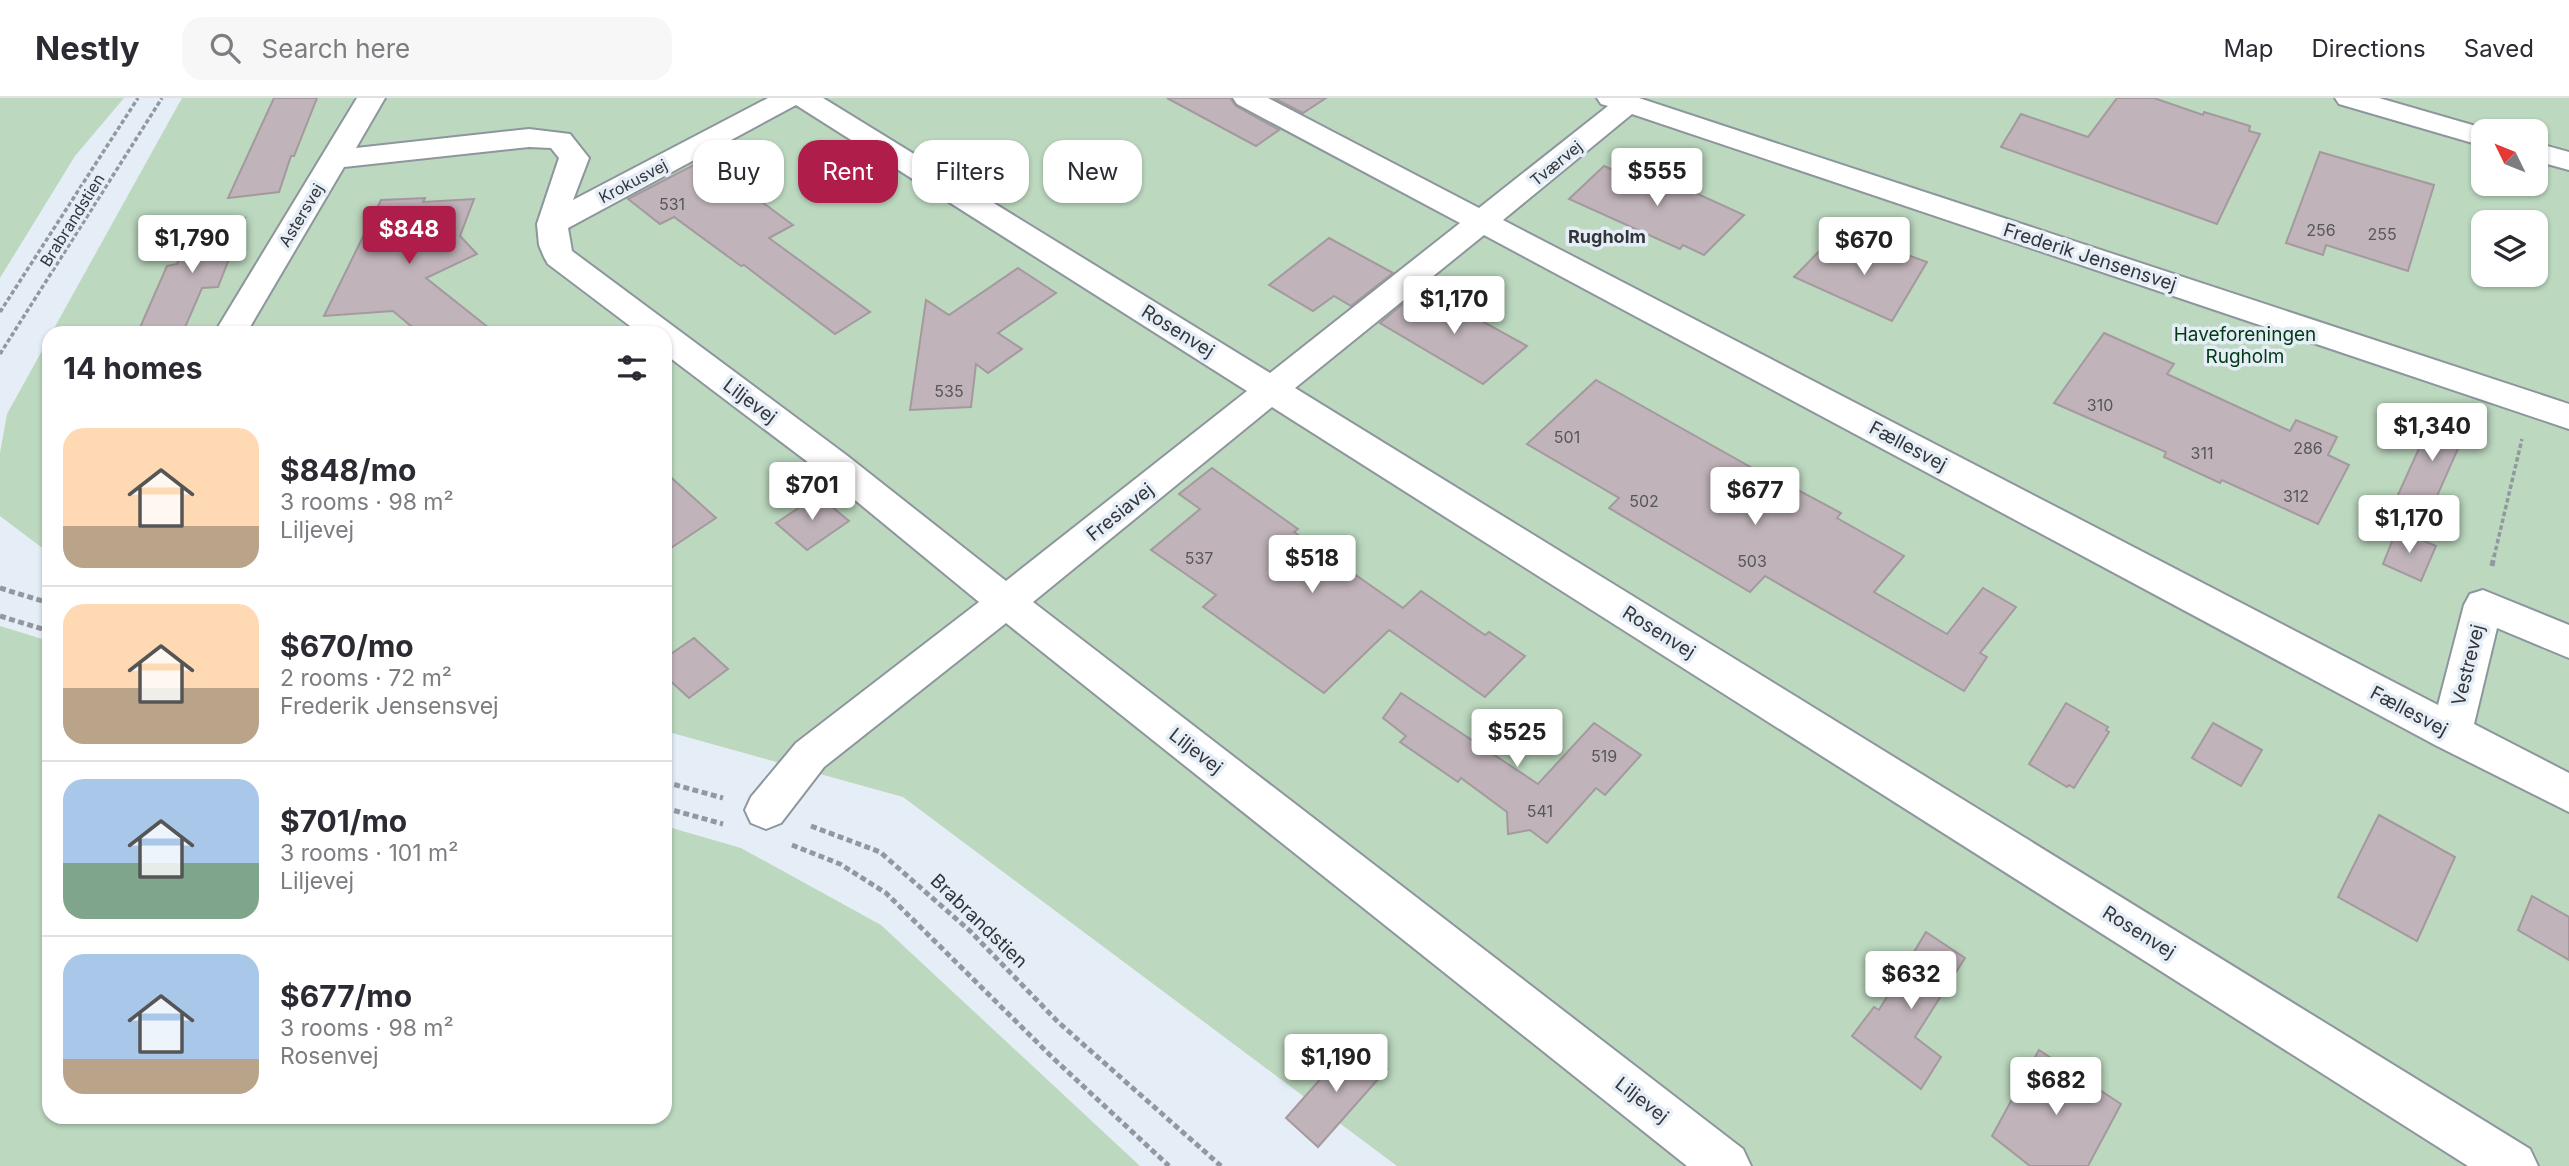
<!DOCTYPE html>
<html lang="en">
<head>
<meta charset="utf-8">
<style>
  body { margin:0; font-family:Inter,sans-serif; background:#f7f7f7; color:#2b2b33; height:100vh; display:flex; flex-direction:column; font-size:26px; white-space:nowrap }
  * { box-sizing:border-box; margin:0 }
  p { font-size:23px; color:#7c7c81 }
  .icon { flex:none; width:38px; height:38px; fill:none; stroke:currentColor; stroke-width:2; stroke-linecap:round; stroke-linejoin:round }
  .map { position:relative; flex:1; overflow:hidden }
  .drawer { position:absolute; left:42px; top:228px; width:630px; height:798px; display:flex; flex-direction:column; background:#fff; border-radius:21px; box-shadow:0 2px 5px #0004 }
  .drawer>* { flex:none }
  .guide { position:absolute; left:693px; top:42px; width:665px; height:63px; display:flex; gap:14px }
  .needle { width:46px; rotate:313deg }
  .fabs { position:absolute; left:2471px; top:21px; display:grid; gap:14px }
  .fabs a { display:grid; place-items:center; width:77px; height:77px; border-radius:14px; background:#fff; box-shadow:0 2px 5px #0004; font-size:35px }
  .price { position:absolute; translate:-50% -60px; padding:0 16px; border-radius:7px; background:#fff; color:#222; font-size:23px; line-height:46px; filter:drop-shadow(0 2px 4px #0008) }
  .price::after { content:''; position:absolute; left:50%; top:42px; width:21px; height:16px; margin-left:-10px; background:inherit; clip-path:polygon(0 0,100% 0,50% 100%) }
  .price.current { background:#af1d4b; color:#fff }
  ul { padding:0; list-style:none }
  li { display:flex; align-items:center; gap:21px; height:175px; padding:0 21px }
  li+li { border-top:2px solid #e1e1e2 }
  li span { display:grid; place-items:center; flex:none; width:196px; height:140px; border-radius:21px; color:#555 }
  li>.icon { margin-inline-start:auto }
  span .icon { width:84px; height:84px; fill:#fffc; stroke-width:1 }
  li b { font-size:30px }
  h2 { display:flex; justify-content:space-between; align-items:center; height:84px; padding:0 21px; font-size:30px }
  .pill { padding:0 24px; border-radius:21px; background:#fff; box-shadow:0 2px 5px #0004; font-size:24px; line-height:63px }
  .pill.current { background:#af1d4b; color:#fff }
  header { display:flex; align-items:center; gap:42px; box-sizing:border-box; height:98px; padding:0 35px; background:#fff; border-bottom:2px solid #e1e1e2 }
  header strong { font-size:33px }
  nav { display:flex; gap:38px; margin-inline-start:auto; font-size:24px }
  .search { width:490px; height:63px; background:#f7f7f7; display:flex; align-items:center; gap:18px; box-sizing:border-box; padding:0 24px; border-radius:21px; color:#7c7c81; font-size:26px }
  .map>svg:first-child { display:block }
</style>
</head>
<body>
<header>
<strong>Nestly</strong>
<div class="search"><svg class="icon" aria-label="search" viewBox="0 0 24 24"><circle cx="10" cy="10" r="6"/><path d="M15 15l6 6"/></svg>Search here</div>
<nav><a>Map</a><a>Directions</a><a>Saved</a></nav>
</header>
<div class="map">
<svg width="2569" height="1068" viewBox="0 0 2569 1068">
  <rect width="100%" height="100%" fill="#e5eef7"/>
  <g fill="#bcd8bf" fill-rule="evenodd">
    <polygon points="0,0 124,0 75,58 0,180"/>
    <path d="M182 0H2569V1068H1397L903 699 665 633V234H52ZM2483 33H2536V86H2483ZM2483 124H2536V177H2483Z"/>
    <polygon points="49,240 49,455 0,418 0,355 7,316"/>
    <polygon points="0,528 49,543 49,1018 665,1018 665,728 741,750 881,827 1140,1068 0,1068"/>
  </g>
  <g fill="#c0b4ba" stroke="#a4999e" stroke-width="2">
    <polygon points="274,0 317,0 294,58 291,58 279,94 228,100"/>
    <polygon points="1167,0 1230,0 1236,8 1279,32 1256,48"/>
    <polygon points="1274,0 1326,0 1303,15"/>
    <polygon points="2117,0 2154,0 2203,17 2204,14 2250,28 2249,33 2260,36 2217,126 2001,49 2021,16 2088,39"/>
    <polygon points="740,43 757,75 738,86 793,127 769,140 870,214 835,236 744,167 741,168 674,119 660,126 628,101"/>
    <polygon points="2320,54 2434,87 2408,173 2326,147 2323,157 2286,145"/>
    <polygon points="1619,65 1689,92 1744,117 1704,157 1683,147 1680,151 1569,101 1604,68 1613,72"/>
    <polygon points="425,100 423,104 474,101 460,138 477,156 426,180 494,234 418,234 393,213 324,218 381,102"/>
    <polygon points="245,120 218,189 202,190 183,234 138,234 167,168 177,166 197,124"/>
    <polygon points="1329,140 1393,175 1351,208 1334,198 1313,213 1269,187"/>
    <polygon points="1832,140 1880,161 1884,162 1891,151 1927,164 1892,223 1794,179"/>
    <polygon points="1018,170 1056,195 998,235 1022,251 988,275 976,266 971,309 910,312 926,202 949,217"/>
    <polygon points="1422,190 1527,248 1483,286 1380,225"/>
    <polygon points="2104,235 2174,266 2167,276 2290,333 2296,322 2337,339 2328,357 2349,367 2318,426 2222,382 2220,385 2164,359 2166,354 2054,305"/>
    <polygon points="1596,282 1779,385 1781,383 1841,415 1837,420 1904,458 1874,494 1947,536 1983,490 2016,509 1980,555 1987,559 1964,593 1765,478 1750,494 1609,410 1619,400 1527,346"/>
    <polygon points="2439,306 2471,321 2426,423 2393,408"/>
    <polygon points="1212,370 1298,431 1294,434 1403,510 1421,493 1485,537 1489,534 1525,558 1485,599 1389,532 1324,595 1203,509 1216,497 1151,452 1200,411 1179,396"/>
    <polygon points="665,374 716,420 665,454"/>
    <polygon points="818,397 849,423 807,452 776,425"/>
    <polygon points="2397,431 2436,448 2421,483 2383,466"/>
    <polygon points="694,540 728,571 689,600 665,578 665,560"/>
    <polygon points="1401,595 1538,686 1594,625 1641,657 1605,697 1596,690 1547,745 1530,732 1508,736 1507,714 1461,680 1458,684 1400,644 1406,638 1383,620"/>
    <polygon points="2066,605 2108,629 2106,632 2109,634 2074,690 2069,687 2067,689 2029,666"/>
    <polygon points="2213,625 2262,652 2241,688 2192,660"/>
    <polygon points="2379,717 2455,759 2417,843 2338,799"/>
    <polygon points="2532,798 2569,819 2569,862 2518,832"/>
    <polygon points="1926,834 1965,860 1915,939 1941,959 1921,991 1852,938 1874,909 1879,912"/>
    <polygon points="1354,943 1387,971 1318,1049 1286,1020"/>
    <polygon points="2039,952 2121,1006 2088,1068 2030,1068 1992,1038"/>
  </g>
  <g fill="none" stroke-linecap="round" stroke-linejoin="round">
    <g stroke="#8d959d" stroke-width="4">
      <g id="minor">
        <path d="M357 0H385L356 50 529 31 570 36 589 60 573 102 768 0H823L1270 275 1460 125 1237 6 1233 0H1268L1479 110 1608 8 1601 6 1597 0H1639L2569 306V331L1632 16 1503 122 2438 607 2464 507 2470 496 2483 492 2569 527V560L2497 530 2474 626 2569 675V714L2437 648 1484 137 1295 290 2530 1051 2538 1068H2468L1272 309 1033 504 1743 1051 1751 1068H1687L1006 525 824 669 781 725 766 731 751 725 745 712 751 699 796 645 979 504 821 374 665 256V234H638L548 166 544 159 539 147 537 126 559 60 551 50 529 49 344 69 247 234H215ZM796 7 1247 293 1006 483 845 356 572 153 568 130Z"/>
        <polygon points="2335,0 2379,0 2493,33 2483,33 2483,48 2339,6"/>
        <polygon points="2536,45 2569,54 2569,72 2536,63"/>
      </g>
    </g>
    <g stroke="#92989f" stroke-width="3.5" stroke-dasharray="4.5 2.5" stroke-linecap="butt">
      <polyline points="0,214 138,0"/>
      <polyline points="0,256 162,0"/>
      <polyline points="2494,459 2522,341"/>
    </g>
    <g stroke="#92989f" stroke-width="5" stroke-dasharray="6 3.5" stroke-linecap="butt">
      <polyline points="2492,468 2494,458"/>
      <polyline points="0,490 49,505"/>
      <polyline points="0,518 49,533"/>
      <polyline points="665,684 723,700"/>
      <polyline points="665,710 723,726"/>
      <polyline points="811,728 880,754 970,833 1058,924 1221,1068"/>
      <polyline points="792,747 840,766 886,795 1054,961 1169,1068"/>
    </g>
    <use href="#minor" fill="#fff" fill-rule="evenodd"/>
  </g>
  <g text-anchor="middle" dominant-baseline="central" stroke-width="7" stroke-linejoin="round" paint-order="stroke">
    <g font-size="16" fill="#333639" stroke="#e5eef7">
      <text transform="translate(1556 65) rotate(-39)">Tværvej</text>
      <text transform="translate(633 83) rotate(-28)">Krokusvej</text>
      <text transform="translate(301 117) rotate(-59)">Astersvej</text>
      <text transform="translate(72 122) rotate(-58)">Brabrandstien</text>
    </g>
    <g font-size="16" fill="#565659">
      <text x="672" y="106">531</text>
      <text x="2321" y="132">256</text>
      <text x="2382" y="136">255</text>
      <text x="949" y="293">535</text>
      <text x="2100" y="307">310</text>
      <text x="1567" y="339">501</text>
      <text x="2308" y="350">286</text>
      <text x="2202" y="355">311</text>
      <text x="2296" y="398">312</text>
      <text x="1644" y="403">502</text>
      <text x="1199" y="460">537</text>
      <text x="1752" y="463">503</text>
      <text x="1604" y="658">519</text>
      <text x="1540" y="713">541</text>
    </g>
    <g font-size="18" font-weight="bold" fill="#333639" stroke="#e5eef7">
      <text x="1607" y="138">Rugholm</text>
    </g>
    <g font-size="19" fill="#333639" stroke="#e5eef7">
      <text transform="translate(2090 159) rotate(18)">Frederik Jensensvej</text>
      <text transform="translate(1178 233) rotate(32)">Rosenvej</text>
      <text transform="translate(750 303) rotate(37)">Liljevej</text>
      <text transform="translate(1908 348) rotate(28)">Fællesvej</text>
      <text transform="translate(1120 414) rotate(-39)">Fresiavej</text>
      <text transform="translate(1659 534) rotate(32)">Rosenvej</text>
      <text transform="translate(2468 567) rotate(-76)">Vestrevej</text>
      <text transform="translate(2409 613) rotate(28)">Fællesvej</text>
      <text transform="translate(1196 653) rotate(38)">Liljevej</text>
      <text transform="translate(979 823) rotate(44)">Brabrandstien</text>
      <text transform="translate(2139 834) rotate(32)">Rosenvej</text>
      <text transform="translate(1642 1002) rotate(38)">Liljevej</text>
    </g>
    <g font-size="19" fill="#033a14" stroke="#e5eef7">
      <text x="2245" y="236">Haveforeningen<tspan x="2245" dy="22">Rugholm</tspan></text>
    </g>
  </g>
</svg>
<div class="fabs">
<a><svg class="needle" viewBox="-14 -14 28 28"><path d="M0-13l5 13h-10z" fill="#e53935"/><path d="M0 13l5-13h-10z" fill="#7c7c81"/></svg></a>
<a><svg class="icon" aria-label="layers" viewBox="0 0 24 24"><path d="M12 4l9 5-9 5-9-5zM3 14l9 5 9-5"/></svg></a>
</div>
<b class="price" style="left:1657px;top:110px">$555</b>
<b class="price current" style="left:409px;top:168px">$848</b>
<b class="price" style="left:192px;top:177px">$1,790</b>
<b class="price" style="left:1864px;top:179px">$670</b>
<b class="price" style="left:1454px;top:238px">$1,170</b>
<b class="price" style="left:2432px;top:365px">$1,340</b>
<b class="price" style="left:812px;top:424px">$701</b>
<b class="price" style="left:1755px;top:429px">$677</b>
<b class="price" style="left:2409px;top:457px">$1,170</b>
<b class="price" style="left:1312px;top:497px">$518</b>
<b class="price" style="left:1517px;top:671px">$525</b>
<b class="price" style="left:1911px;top:913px">$632</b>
<b class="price" style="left:1336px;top:996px">$1,190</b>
<b class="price" style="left:2056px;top:1019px">$682</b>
<div class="guide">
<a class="pill">Buy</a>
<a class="pill current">Rent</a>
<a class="pill">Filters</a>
<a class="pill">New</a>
</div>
<section class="drawer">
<h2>14 homes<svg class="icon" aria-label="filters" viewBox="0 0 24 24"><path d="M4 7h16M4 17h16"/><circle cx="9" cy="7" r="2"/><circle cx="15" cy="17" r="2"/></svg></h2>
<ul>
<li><span style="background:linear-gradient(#ffd9b3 70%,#b9a48a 0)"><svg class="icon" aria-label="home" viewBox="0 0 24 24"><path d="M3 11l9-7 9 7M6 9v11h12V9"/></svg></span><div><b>$848/mo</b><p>3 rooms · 98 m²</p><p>Liljevej</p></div></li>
<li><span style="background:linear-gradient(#ffd9b3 60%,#b9a48a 0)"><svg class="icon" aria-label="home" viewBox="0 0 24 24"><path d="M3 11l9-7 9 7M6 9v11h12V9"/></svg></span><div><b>$670/mo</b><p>2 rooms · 72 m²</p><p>Frederik Jensensvej</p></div></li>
<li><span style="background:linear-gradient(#a9c7e8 60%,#7fa58c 0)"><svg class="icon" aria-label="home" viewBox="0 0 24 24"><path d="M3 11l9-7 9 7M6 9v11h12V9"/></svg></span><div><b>$701/mo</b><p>3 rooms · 101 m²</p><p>Liljevej</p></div></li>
<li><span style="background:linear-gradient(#a9c7e8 75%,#b9a48a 0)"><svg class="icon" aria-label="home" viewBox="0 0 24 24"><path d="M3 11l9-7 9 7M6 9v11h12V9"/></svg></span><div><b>$677/mo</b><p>3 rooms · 98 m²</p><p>Rosenvej</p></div></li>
</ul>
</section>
</div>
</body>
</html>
